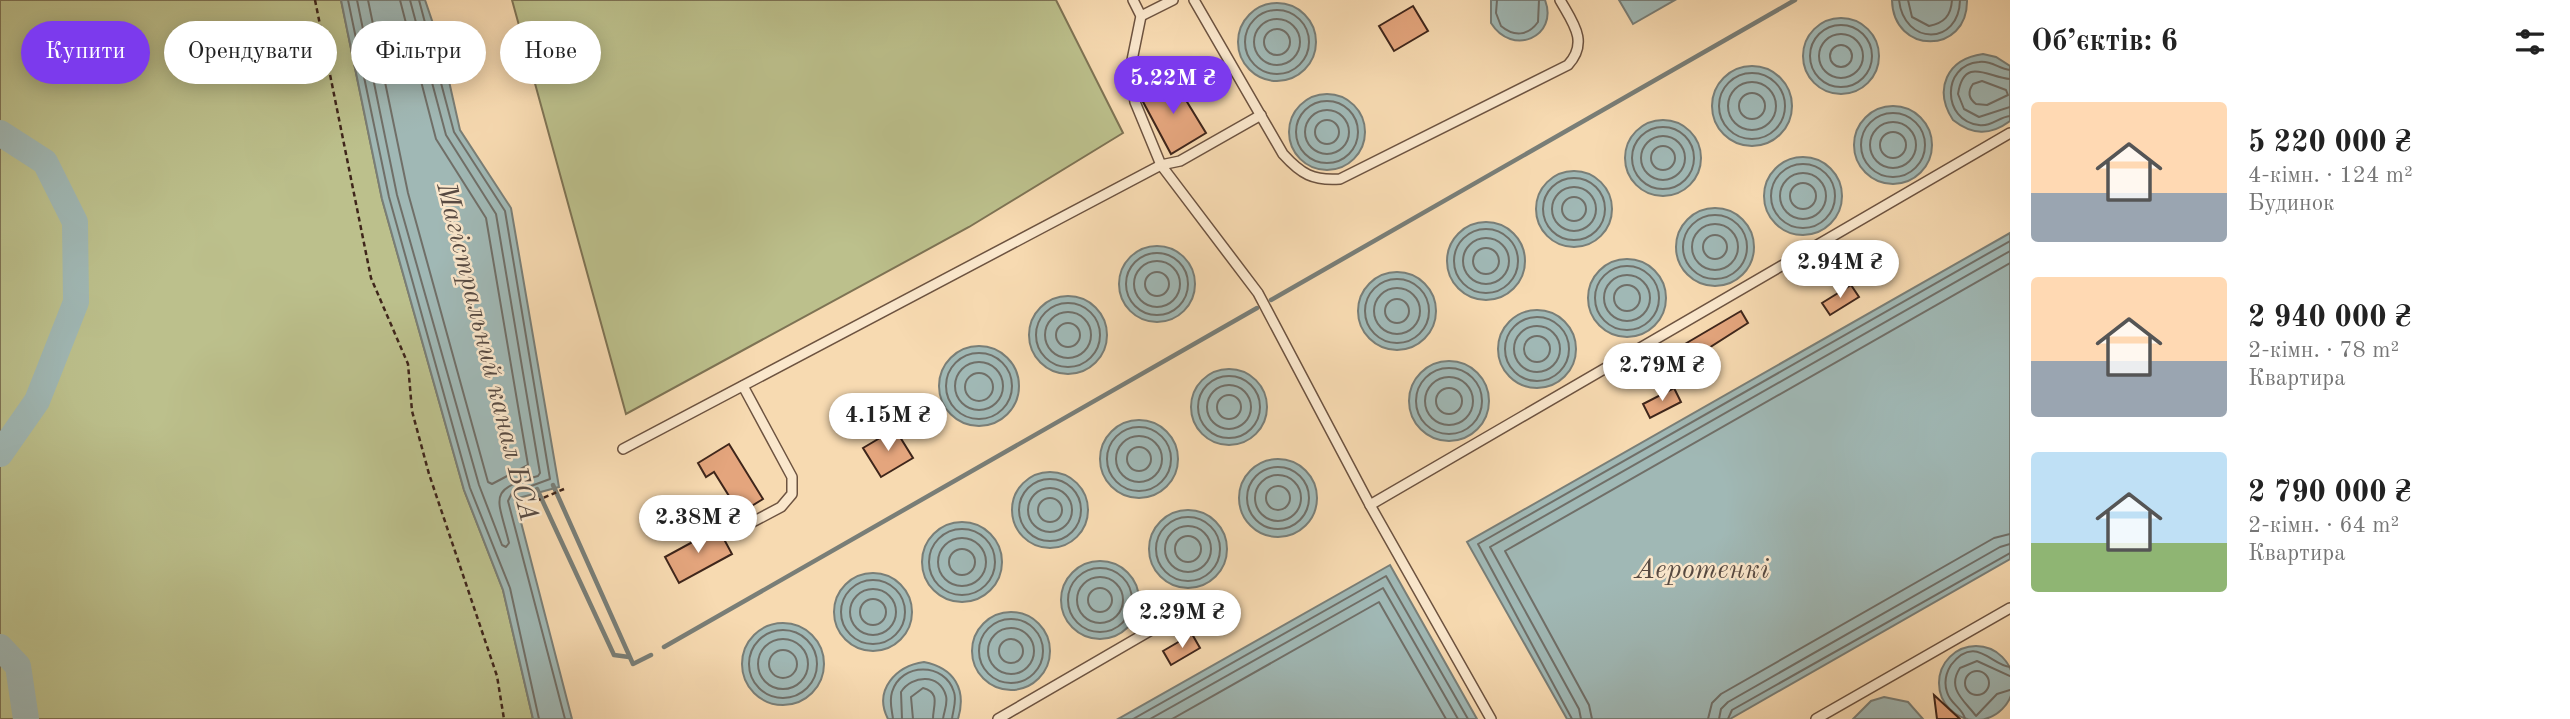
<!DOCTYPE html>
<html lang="uk">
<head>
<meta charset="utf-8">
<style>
  body { margin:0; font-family:"Old Standard TT",serif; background:#f6f6f6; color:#222; height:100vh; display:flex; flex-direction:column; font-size:26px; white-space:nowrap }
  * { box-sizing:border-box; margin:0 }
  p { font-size:23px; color:#767676 }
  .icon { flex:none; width:38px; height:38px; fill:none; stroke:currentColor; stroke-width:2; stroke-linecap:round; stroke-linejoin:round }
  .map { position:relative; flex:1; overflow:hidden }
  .side { display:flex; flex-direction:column; background:#fff; width:560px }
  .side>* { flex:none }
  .banner { position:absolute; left:21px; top:21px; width:665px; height:63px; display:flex; gap:14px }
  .price { position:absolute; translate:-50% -60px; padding:0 16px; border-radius:24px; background:#fff; color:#222; font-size:23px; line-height:46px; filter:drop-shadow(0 2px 4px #0008) }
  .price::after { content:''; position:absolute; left:50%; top:42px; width:21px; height:16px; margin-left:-10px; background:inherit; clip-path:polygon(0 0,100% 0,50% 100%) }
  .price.current { background:#7c3aed; color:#fff }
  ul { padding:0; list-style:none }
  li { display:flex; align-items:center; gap:21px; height:175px; padding:0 21px }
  li span { display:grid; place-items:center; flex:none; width:196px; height:140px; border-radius:7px; color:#555 }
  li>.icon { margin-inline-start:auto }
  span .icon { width:84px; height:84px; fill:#fffc; stroke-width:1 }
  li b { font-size:30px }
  h2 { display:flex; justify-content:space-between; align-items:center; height:84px; padding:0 21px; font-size:30px }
  .chip { padding:0 24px; border-radius:32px; background:#fff; box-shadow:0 4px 18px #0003; font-size:24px; line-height:63px }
  .chip.current { background:#7c3aed; color:#fff }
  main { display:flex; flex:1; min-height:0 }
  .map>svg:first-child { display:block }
</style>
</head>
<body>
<main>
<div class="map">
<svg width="2010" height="719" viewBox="0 0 2010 719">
  <rect width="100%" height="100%" fill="#f7dab1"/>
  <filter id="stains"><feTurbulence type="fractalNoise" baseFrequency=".00286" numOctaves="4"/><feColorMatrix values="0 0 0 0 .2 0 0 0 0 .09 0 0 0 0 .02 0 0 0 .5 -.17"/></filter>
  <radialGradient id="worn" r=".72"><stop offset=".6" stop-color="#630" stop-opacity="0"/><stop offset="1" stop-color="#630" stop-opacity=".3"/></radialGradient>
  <g fill="#bcc08c" stroke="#7e7354" stroke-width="2">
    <polygon points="0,0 341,0 382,199 464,490 503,590 533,719 0,719"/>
    <polygon points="512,0 1056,0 1123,133 969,227 626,414"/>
  </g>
  <g fill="#a0b8b5" stroke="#797e77" stroke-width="2">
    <polygon points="341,0 425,0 442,50 460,130 511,208 559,487 515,499 572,719 533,719 503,590 464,490 382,199"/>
    <path d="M1491 0H1545C1559 37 1512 57 1491 23Z"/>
    <polygon points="1619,0 1675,0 1633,24"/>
    <path d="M1892 0H1967C1968 55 1893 55 1892 0Z"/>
    <circle cx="1277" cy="42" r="39"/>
    <circle cx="1841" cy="56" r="38"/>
    <path d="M1983 54 1996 57 2010 66V121C1990 136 1972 135 1953 120 1933 89 1947 59 1983 54Z"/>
    <circle cx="1752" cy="106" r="40"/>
    <circle cx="1327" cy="132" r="38"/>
    <circle cx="1893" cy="145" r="39"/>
    <circle cx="1663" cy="158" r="38"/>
    <circle cx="1803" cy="196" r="39"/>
    <circle cx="1574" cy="209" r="38"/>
    <circle cx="1715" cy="247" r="39"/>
    <circle cx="1486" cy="261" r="39"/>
    <polygon points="2010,233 2010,559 1730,719 1567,719 1467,542"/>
    <circle cx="1157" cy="284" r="38"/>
    <circle cx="1627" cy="298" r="39"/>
    <circle cx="1397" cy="311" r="39"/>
    <circle cx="1068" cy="335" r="39"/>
    <circle cx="1537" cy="349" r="39"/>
    <circle cx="979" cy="386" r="40"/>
    <circle cx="1449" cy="401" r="40"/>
    <circle cx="1229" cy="407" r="38"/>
    <circle cx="1139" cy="459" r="39"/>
    <circle cx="1278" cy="498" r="39"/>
    <circle cx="1050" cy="510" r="38"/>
    <circle cx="1188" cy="549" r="39"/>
    <circle cx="962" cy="562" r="40"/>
    <circle cx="1100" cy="600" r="39"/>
    <polygon points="1390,565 1477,719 1118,719"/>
    <circle cx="873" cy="612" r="39"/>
    <circle cx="1011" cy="651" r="39"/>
    <circle cx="783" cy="664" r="41"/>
    <circle cx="1976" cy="683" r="37"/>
    <path d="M924 662C954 668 967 689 958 719H888C873 690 896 666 924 662Z"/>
    <polygon points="1884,697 1908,702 1923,719 1853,719 1871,701"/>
  </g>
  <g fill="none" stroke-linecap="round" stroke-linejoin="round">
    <g stroke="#706f68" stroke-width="2">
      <polyline points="348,0 389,197 470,488 510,588 539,719"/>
      <path d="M357 0 397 195 479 485 502 545 506 547 509 543C498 497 486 490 538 476L540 473 496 214 446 135 410 0"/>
      <polyline points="368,0 408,193 488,482 492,484 528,465 486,218 436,139 400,0"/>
      <polyline points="419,0 454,132 505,211 550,479 512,493 508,501 565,719"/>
      <path d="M1497 0 1496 13 1501 26C1514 37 1528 36 1538 22L1539 0"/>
      <path d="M1899 0C1904 46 1959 46 1960 0"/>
      <path d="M1908 0 1912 17 1929 26C1944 23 1951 16 1952 0"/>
      <circle cx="1277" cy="42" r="32"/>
      <circle cx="1277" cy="42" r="23"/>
      <circle cx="1841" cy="56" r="31"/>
      <circle cx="1277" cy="42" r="13"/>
      <circle cx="1841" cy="56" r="22"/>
      <circle cx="1841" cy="56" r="11"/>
      <path d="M2010 70C1999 69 1991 60 1979 62 1941 65 1942 121 1979 125 1991 127 1999 117 2010 116"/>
      <circle cx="1752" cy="106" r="33"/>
      <path d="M2010 79C1989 78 1964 55 1958 94L1964 109 1979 117 2010 107"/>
      <path d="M1982 81 2006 90 2008 95 1987 105 1976 104C1968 98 1968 91 1973 84Z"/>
      <circle cx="1752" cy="106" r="24"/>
      <circle cx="1752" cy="106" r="13"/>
      <circle cx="1327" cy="132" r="31"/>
      <circle cx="1327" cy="132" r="22"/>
      <circle cx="1893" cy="145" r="32"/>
      <circle cx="1327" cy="132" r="12"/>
      <circle cx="1893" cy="145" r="23"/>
      <circle cx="1663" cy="158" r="31"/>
      <circle cx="1893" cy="145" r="13"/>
      <circle cx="1663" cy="158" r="22"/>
      <circle cx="1663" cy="158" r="12"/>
      <circle cx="1803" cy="196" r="32"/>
      <circle cx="1803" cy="196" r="23"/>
      <circle cx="1574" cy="209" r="31"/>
      <circle cx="1803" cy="196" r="13"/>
      <circle cx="1574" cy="209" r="22"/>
      <circle cx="1574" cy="209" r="12"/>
      <circle cx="1715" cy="247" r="32"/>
      <circle cx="1715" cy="247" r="23"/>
      <circle cx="1486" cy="261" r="32"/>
      <circle cx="1715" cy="247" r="12"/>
      <circle cx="1486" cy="261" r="23"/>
      <circle cx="1486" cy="261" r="13"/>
      <circle cx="1157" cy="284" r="31"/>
      <circle cx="1157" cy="284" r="23"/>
      <circle cx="1627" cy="298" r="32"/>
      <circle cx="1157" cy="284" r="12"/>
      <circle cx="1627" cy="298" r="23"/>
      <circle cx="1397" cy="311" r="32"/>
      <circle cx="1627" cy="298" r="13"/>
      <circle cx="1397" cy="311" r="23"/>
      <circle cx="1397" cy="311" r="12"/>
      <circle cx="1068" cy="335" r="32"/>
      <circle cx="1068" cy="335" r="23"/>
      <circle cx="1537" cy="349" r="32"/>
      <circle cx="1068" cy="335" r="12"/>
      <circle cx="1537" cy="349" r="23"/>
      <circle cx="1537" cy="349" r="13"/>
      <circle cx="979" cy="386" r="33"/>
      <circle cx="979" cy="386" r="24"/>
      <circle cx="1449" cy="401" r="33"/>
      <circle cx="979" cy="387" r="14"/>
      <circle cx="1229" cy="407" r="31"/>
      <circle cx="1449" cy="401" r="24"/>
      <circle cx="1229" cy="407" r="22"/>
      <circle cx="1449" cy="401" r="13"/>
      <circle cx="1229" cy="407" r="12"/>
      <circle cx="1139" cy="459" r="32"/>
      <circle cx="1139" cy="459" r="23"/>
      <circle cx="1139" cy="459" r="12"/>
      <circle cx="1278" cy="498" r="31"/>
      <circle cx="1278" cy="498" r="23"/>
      <circle cx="1050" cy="510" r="31"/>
      <circle cx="1278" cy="498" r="12"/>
      <circle cx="1050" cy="510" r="22"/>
      <circle cx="1050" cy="510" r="12"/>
      <circle cx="1188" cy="549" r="32"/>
      <circle cx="1188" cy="549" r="23"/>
      <circle cx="962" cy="562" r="33"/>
      <circle cx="1188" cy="549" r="13"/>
      <circle cx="962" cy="562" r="24"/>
      <circle cx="962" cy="562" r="13"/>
      <circle cx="1100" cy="600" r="32"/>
      <circle cx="1100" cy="600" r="23"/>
      <circle cx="873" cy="612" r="32"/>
      <circle cx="1100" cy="600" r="12"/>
      <circle cx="873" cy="612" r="23"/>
      <circle cx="873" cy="612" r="13"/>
      <circle cx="1011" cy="651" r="32"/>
      <circle cx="1011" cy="651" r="23"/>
      <circle cx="783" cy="664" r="34"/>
      <circle cx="1011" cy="651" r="12"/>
      <circle cx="783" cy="664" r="25"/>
      <circle cx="783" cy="664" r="14"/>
      <circle cx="1977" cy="683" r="12"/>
      <path d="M2010 676 1977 661 1960 668C1946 689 1965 701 1976 716L1997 694 2010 690"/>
      <path d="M893 719C892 710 889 702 892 692 901 662 945 662 954 692 957 701 953 710 952 719"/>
      <path d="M902 719 901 692C912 675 940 673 946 696 948 704 944 711 943 719"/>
      <path d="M913 719 911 697 923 688C941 693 933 705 933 719"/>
      <polyline points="1133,719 1386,576 1468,719"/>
      <polyline points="1150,719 1383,588 1458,719"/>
      <polyline points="1172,719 1379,602 1446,719"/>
      <polyline points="1572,719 1478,544 2010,241"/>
      <polyline points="1581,719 1579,709 1490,547 2010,251"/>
      <polyline points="1592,719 1589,705 1505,551 2010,263"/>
      <polyline points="1708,719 1712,703 1721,694 1994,538 2010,534"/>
      <polyline points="1719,719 1721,709 1728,702 2000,547 2010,544"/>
      <polyline points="1728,719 1732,710 2010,553"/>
      <path d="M1965 719C1963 708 1950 704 1947 692 1944 683 1946 673 1951 665 1975 634 1991 665 2010 667"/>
    </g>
    <g stroke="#797e77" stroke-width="4.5">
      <polyline points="1271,300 1795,0"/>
      <polyline points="553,485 633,664 651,655"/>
      <polyline points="537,489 614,655 629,657"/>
      <polyline points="664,647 1257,308"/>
    </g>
    <g stroke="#a0b8b5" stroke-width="26">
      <polyline points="0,133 45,162 75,222 76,302 37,401 0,454"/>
      <polyline points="0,647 18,666 26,719"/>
    </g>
  </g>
  <g fill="#e4a57d" stroke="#3f261b" stroke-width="2">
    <polygon points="1413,6 1428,31 1394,51 1379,26"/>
    <polygon points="1173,79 1206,133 1171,154 1141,98"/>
    <polygon points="1851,285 1859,297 1830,315 1822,303"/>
    <polygon points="1741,311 1748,323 1682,365 1673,351"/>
    <polygon points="1674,388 1681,402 1650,418 1643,404"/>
    <polygon points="895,429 913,458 881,477 863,448"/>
    <polygon points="729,444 763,499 732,518 721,501 729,496 714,472 706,477 698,463"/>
    <polygon points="718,528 732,554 679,583 665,557"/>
    <polygon points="1192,634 1200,648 1171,665 1163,651"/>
    <polygon points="1934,695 1960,719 1937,719"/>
  </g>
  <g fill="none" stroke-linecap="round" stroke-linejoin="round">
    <g stroke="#6d5340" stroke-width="12">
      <g id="lane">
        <polyline points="1133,0 1141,16 1130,70 1135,102 1161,165 1258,293 1370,505 1491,719"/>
        <path d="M1194 0 1283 154C1301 174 1313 181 1340 179L1568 65C1589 42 1573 23 1560 0"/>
        <polyline points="1141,16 1173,0"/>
        <polyline points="623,449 1161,165 1180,161 1261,115"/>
        <polyline points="1370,505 2010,133"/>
        <polyline points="730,534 781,507 792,494 792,477 743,386"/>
        <polyline points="998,719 1184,611"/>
        <polyline points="1816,719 2010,608"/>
      </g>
    </g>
    <g stroke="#3f261b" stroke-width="2.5" stroke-dasharray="5 3.5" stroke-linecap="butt">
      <polyline points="315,0 371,278 408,364 412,411 429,474 497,676 504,719"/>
      <polyline points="536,501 564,489"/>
    </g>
    <use href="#lane" stroke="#fae7cc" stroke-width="9"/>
  </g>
  <g text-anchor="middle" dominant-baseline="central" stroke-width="5" stroke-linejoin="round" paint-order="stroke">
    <g font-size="28" font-style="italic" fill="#574a42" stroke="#fae7cc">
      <text transform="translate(486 352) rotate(76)">Магістральний канал БСА</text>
      <text x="1702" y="571">Аеротенкі</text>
    </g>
  </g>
  <rect width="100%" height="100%" filter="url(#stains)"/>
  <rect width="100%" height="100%" fill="url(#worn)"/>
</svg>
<b class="price current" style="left:1173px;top:116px">5.22M ₴</b>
<b class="price" style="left:1840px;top:300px">2.94M ₴</b>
<b class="price" style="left:1662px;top:403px">2.79M ₴</b>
<b class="price" style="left:888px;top:453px">4.15M ₴</b>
<b class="price" style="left:698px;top:555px">2.38M ₴</b>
<b class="price" style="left:1182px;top:650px">2.29M ₴</b>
<div class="banner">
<a class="chip current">Купити</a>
<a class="chip">Орендувати</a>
<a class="chip">Фільтри</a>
<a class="chip">Нове</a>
</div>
</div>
<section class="side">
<h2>Об’єктів: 6<svg class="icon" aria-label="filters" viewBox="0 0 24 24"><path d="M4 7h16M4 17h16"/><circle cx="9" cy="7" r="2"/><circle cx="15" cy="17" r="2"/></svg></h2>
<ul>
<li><span style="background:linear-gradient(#ffd9b3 65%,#9aa5b1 0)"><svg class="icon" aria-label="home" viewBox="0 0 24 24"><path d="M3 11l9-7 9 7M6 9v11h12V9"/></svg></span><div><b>5 220 000 ₴</b><p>4-кімн. · 124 m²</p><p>Будинок</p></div></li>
<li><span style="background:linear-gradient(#ffd9b3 60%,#9aa5b1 0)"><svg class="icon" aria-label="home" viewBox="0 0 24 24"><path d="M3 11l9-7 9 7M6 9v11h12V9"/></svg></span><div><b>2 940 000 ₴</b><p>2-кімн. · 78 m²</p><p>Квартира</p></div></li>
<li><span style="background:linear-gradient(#bfe0f5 65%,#8fb573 0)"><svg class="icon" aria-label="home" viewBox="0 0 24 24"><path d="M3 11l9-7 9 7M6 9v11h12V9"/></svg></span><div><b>2 790 000 ₴</b><p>2-кімн. · 64 m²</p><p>Квартира</p></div></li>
</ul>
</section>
</main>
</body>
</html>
